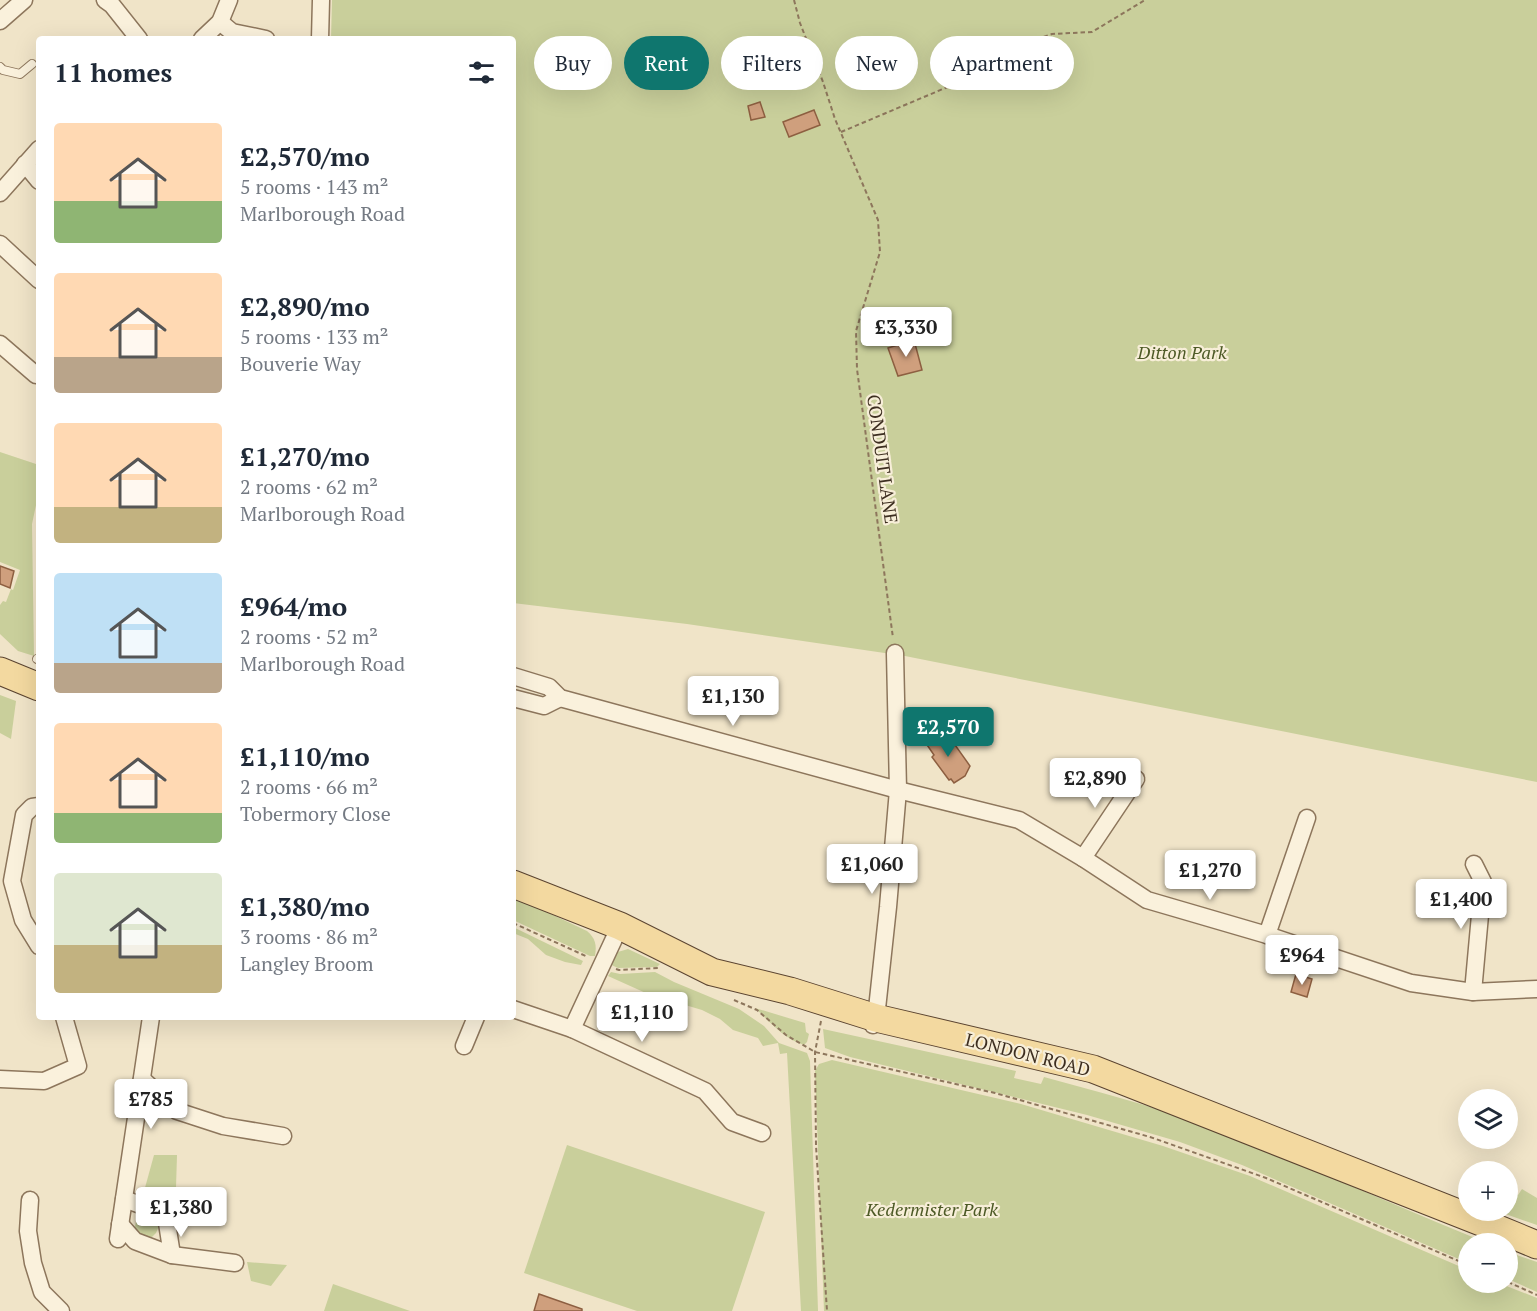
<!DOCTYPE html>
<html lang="en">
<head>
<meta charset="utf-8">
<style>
  body { margin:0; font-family:"PT Serif",serif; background:#f6f6f7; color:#1f2937; height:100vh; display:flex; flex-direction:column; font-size:22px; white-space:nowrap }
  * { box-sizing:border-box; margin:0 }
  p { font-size:20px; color:#747a83 }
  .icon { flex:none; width:33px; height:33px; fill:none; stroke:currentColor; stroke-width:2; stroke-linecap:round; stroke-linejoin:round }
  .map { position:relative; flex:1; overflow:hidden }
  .drawer { position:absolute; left:36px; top:36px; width:480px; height:984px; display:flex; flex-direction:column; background:#fff; border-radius:6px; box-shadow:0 6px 24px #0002 }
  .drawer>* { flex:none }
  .guide { position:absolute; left:534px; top:36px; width:570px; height:54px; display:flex; gap:12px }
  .controls { position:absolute; left:1458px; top:1089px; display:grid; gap:12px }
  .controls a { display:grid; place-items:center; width:60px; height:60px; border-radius:50%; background:#fff; box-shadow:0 6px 24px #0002; font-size:30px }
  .price { position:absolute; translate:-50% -51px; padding:0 14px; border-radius:6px; background:#fff; color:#222; font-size:20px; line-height:39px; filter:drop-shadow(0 2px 3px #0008) }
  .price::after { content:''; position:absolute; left:50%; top:36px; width:18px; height:14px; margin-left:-9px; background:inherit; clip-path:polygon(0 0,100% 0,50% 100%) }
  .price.selected { background:#0f766e; color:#fff }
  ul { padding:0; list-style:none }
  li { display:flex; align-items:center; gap:18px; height:150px; padding:0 18px }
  li span { display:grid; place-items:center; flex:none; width:168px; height:120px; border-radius:6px; color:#555 }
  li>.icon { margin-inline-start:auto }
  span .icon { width:72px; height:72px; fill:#fffc; stroke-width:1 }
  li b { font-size:26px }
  h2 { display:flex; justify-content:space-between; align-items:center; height:72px; padding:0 18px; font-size:26px }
  .pill { padding:0 21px; border-radius:27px; background:#fff; box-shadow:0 6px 24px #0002; font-size:21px; line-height:54px }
  .pill.selected { background:#0f766e; color:#fff }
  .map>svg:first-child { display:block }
</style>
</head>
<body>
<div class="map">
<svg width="1537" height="1311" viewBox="0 0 1537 1311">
  <rect width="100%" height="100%" fill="#f0e4c8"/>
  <g fill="#c9cf9b">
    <polygon points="332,0 1537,0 1537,782 905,656 687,624 513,603 513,39 331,39"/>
    <polygon points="0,452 39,465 39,491 32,524 34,656 18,651 0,634 0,605 3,601 6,602 11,589 13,590 20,570 0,562"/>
    <polygon points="0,695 16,701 11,739 0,733"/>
    <path d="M513 896 587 931C595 938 597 944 595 956H590L513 920Z"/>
    <polygon points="513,927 583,961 581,965 565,962 546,955 528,939 513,933"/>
    <polygon points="628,949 660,964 657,967 618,968 605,962 611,954"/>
    <polygon points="611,972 620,974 655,972 674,982 739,1009 764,1026 779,1043 807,1053 810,1061 818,1311 801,1311 787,1053 780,1054 778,1043 763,1046 758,1038 733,1030 720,1019 702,1010 648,994 608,976"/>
    <path d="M755 1008 805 1023 806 1032 809 1034 807 1042 804 1045C784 1039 770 1022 755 1008Z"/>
    <path d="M823 1029 1016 1071 1014 1078 1041 1084 1044 1077C1095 1091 1147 1104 1197 1123 1295 1160 1390 1204 1487 1243L1468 1244V1263L1242 1165 1180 1142 1087 1115 850 1057 825 1048Z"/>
    <polygon points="832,1060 1021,1104 1163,1146 1250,1176 1468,1270 1468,1282 1499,1283 1537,1298 1537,1311 824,1311 815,1071 819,1064"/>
    <polygon points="567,1145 765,1212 732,1311 637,1311 524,1273"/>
    <polygon points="154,1155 177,1155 176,1187 157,1199 149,1200 143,1195"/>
    <polygon points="1508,1189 1518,1195 1522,1189 1537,1198 1537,1225 1497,1211 1508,1210"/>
    <polygon points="145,1213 153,1216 159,1226 156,1233 151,1238 132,1238 138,1214"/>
    <polygon points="1508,1252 1537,1262 1537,1292 1508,1279"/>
    <polygon points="247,1262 287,1265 271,1286 251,1281"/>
    <polygon points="333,1284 410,1311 324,1311"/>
  </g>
  <g fill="#cf9f7d" stroke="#8d5f41" stroke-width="1.5">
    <polygon points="760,102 765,117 751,120 748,106"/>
    <polygon points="814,110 820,125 789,137 783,122"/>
    <polygon points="914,340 922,370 898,376 888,348"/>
    <polygon points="0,566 14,571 10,588 0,584"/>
    <polygon points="938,733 942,739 948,735 970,766 965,776 954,783 951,779 949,780 932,757 934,755 925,742"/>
    <polygon points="1296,974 1312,979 1307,997 1291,992"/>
    <polygon points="539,1294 582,1309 582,1311 534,1311"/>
  </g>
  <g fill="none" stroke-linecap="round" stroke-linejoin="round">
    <g stroke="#8d765c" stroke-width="10">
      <g id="service">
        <polyline points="0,67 3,70 20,74 32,64"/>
        <polyline points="37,659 39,660"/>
      </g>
    </g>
    <g stroke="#8d765c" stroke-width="19">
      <g id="minor">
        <polyline points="105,0 112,5 139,39"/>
        <polyline points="0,21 24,0"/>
        <polyline points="220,22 232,32 266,39"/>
        <polyline points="202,39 220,22 229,0"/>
        <polyline points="320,39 321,0"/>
        <polyline points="25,164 39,181"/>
        <polyline points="0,193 39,149"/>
        <polyline points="0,244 39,280"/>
        <polyline points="0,344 36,375 39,375"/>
        <polyline points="513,676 549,687 560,698 898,790 1019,820 1083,858 1147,900 1267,935 1411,983 1473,992 1537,989"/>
        <polyline points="513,698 544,706 560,698"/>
        <polyline points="39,806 32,807 24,815 12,881 23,920 39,946"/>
        <polyline points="1083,858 1136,779"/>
        <polyline points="620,926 572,1029 705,1091 732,1122 762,1133"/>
        <polyline points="1267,935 1307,818"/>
        <polyline points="1473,992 1483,882 1474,864"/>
        <polyline points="513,1009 572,1029"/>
        <polyline points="873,1025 876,1018 888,907 898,790 895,653"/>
        <polyline points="464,1046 476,1017"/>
        <polyline points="0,1079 44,1081 78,1066 64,1017"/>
        <polyline points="142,1079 177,1111 223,1126 283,1136"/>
        <polyline points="124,1199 160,1212 167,1223 172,1255"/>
        <polyline points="30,1200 28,1231 33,1263 42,1292 61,1311"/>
        <polyline points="120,1224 135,1241 172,1255 235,1263"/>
        <polyline points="118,1239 151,1017"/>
      </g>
    </g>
    <g stroke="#5b4430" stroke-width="29">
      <g id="primary">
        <polyline points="0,671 39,687"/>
        <polyline points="513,884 620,926 712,972 790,991 876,1018 1093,1069 1491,1226 1537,1245"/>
      </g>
    </g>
    <g stroke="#8d765c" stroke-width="2" stroke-dasharray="4.5 3" stroke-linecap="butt">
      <polyline points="794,0 800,23 823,82 835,119 878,220 880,252 856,331 857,369 893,638"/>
      <polyline points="841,132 983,72 1017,46 1052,34 1092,32 1145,0"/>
      <polyline points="513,923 588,957"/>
      <polyline points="616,969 619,970 658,968"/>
      <polyline points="734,1000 757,1010 786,1035 815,1052 995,1093 1150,1137 1266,1178 1468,1265"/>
      <polyline points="821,1021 815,1052 816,1146 827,1311"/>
      <polyline points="1508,1282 1537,1295"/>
    </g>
    <use href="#service" stroke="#faf1dc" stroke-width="8"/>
    <use href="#minor" stroke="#faf1dc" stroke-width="16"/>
    <use href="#primary" stroke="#f3d9a0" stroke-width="27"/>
  </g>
  <g text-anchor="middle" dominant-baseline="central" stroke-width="4.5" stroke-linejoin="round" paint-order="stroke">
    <g font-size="18" font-style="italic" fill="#4d5a26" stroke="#f7eed8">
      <text x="1182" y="352">Ditton Park</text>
      <text x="932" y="1209">Kedermister Park</text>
    </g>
    <g font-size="18" fill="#3d2e20" stroke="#f7eed8">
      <text transform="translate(883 459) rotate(82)">CONDUIT LANE</text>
      <text transform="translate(1028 1054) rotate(14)">LONDON ROAD</text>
    </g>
  </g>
</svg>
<div class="controls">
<a><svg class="icon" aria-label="layers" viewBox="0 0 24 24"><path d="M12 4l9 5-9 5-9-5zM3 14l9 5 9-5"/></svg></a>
<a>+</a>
<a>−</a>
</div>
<b class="price" style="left:906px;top:358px">£3,330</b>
<b class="price" style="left:733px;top:727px">£1,130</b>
<b class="price selected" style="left:948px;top:758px">£2,570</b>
<b class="price" style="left:1095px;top:809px">£2,890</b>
<b class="price" style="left:872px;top:895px">£1,060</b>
<b class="price" style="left:1210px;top:901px">£1,270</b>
<b class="price" style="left:1461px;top:930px">£1,400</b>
<b class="price" style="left:1302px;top:986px">£964</b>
<b class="price" style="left:642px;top:1043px">£1,110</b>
<b class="price" style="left:151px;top:1130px">£785</b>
<b class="price" style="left:181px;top:1238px">£1,380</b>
<div class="guide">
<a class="pill">Buy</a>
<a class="pill selected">Rent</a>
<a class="pill">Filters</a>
<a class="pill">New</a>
<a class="pill">Apartment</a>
</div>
<section class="drawer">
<h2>11 homes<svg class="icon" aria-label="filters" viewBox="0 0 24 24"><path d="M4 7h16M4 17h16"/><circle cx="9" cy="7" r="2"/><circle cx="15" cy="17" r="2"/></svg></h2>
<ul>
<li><span style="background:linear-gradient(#ffd9b3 65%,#8fb573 0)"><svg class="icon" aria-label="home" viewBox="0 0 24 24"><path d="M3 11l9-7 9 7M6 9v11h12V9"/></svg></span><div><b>£2,570/mo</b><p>5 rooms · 143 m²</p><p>Marlborough Road</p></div></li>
<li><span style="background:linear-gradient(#ffd9b3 70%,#b9a48a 0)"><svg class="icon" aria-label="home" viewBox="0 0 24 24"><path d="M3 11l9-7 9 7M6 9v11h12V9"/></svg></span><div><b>£2,890/mo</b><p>5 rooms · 133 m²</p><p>Bouverie Way</p></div></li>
<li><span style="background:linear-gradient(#ffd9b3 70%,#c2b280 0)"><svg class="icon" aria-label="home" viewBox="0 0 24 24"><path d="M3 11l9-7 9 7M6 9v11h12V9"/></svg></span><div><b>£1,270/mo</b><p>2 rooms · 62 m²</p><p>Marlborough Road</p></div></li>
<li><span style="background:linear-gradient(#bfe0f5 75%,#b9a48a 0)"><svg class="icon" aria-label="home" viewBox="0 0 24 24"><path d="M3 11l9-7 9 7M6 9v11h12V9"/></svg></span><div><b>£964/mo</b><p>2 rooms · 52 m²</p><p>Marlborough Road</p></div></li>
<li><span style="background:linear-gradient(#ffd9b3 75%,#8fb573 0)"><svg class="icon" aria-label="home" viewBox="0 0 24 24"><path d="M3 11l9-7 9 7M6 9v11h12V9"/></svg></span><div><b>£1,110/mo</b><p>2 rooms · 66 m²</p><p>Tobermory Close</p></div></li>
<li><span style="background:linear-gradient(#dfe7d0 60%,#c2b280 0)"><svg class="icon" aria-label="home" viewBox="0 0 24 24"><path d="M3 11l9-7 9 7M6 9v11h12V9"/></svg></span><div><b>£1,380/mo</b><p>3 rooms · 86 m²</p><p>Langley Broom</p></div></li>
</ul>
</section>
</div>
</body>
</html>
